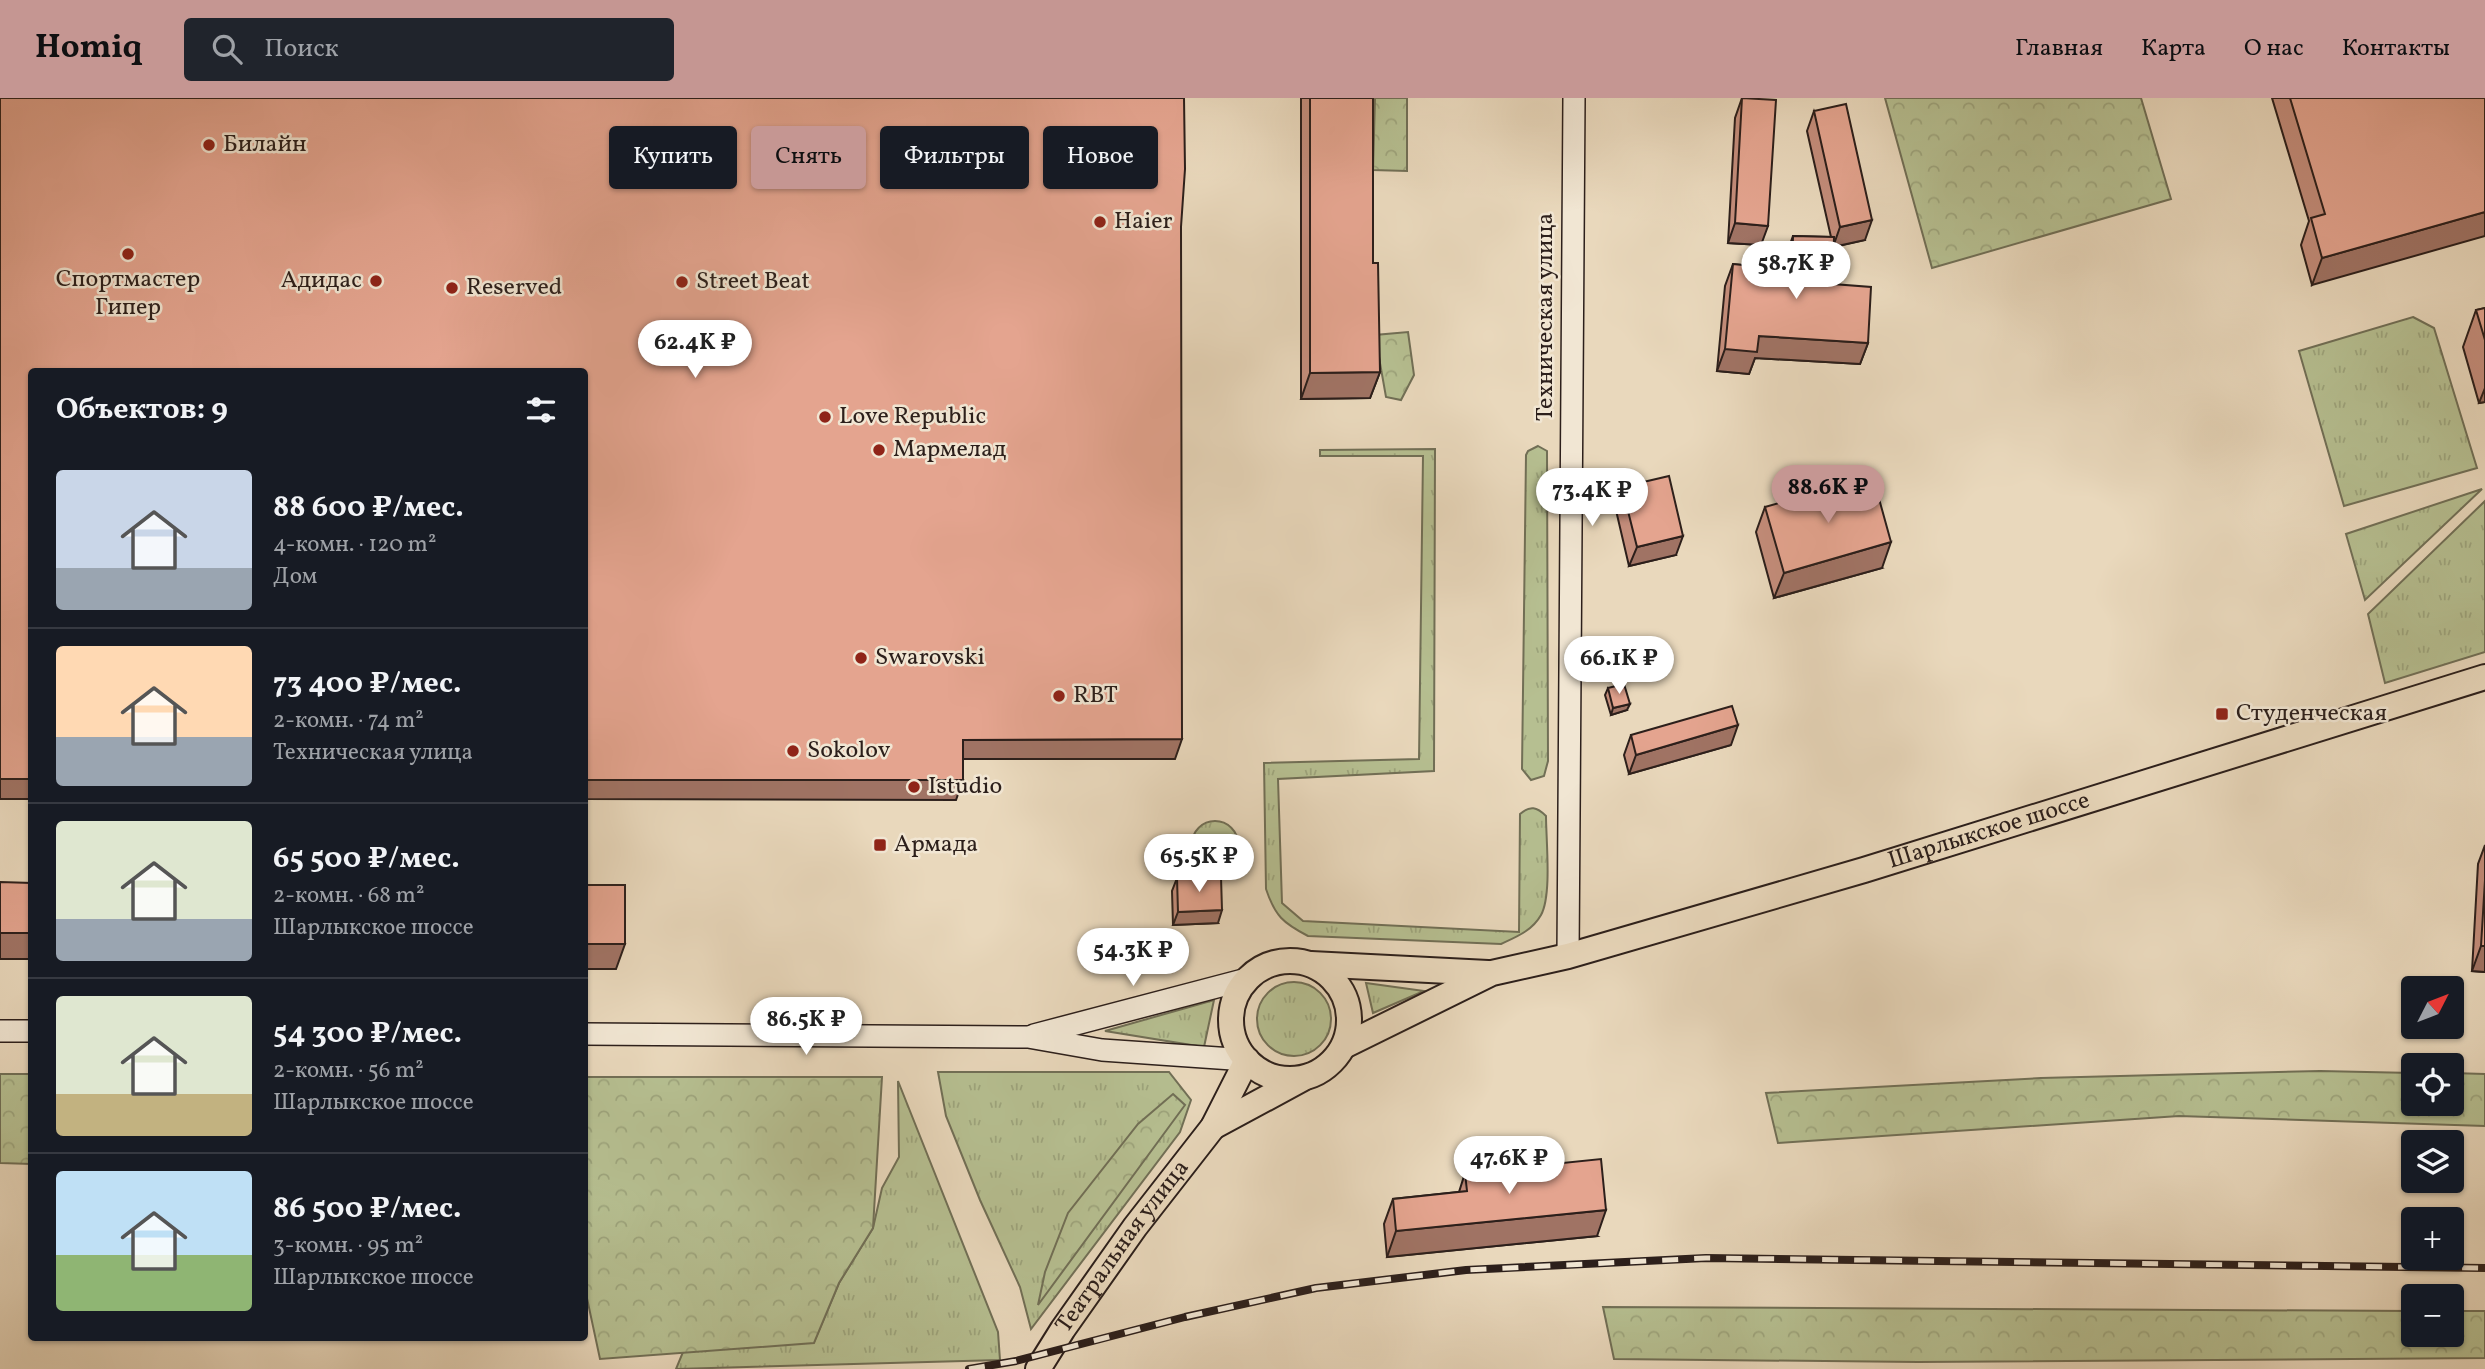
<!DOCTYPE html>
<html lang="ru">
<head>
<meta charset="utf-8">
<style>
  body { margin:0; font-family:Vollkorn,serif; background:#20242c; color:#f1f3f6; height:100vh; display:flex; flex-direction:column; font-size:26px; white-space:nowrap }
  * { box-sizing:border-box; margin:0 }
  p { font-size:23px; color:#9ea1a6 }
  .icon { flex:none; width:38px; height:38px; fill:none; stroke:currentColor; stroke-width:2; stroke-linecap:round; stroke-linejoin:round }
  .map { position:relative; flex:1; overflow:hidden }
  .sheet { position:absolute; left:28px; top:270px; width:560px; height:973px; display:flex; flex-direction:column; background:#171b24; border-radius:7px; box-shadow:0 2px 5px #0004 }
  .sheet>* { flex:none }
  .guide { position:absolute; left:609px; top:28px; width:665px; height:63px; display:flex; gap:14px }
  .needle { width:46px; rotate:48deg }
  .tools { position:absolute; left:2401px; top:878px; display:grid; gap:14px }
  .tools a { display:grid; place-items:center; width:63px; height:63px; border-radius:7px; background:#171b24; box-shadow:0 2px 5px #0004; font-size:35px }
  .price { position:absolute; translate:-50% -60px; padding:0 16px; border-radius:24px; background:#fff; color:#222; font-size:23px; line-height:46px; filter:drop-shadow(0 2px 4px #0008) }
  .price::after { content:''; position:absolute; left:50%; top:42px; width:21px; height:16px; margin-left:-10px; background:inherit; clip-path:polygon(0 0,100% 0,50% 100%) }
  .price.current { background:#c59692; color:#111 }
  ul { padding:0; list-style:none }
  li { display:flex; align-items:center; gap:21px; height:175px; padding:0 28px }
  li+li { border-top:2px solid #363941 }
  li span { display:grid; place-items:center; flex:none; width:196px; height:140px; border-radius:7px; color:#555 }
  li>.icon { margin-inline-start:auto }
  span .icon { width:84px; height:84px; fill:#fffc; stroke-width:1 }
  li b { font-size:30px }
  h2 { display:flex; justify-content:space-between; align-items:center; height:84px; padding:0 28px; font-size:30px }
  .chip { padding:0 24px; border-radius:7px; background:#171b24; box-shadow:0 2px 5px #0004; font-size:24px; line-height:63px }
  .chip.current { background:#c59692; color:#111 }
  header { display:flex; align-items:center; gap:42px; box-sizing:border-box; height:98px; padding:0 35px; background:#c59692; color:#111 }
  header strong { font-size:33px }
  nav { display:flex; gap:38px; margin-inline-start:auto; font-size:24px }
  .search { width:490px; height:63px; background:#20242c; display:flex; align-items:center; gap:18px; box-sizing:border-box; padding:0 24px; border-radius:7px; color:#9ea1a6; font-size:26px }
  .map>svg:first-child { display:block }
</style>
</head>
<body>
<header>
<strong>Homiq</strong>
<div class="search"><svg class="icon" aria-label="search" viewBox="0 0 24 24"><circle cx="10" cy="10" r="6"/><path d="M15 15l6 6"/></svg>Поиск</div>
<nav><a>Главная</a><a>Карта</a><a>О нас</a><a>Контакты</a></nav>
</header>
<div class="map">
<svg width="2485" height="1271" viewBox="0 0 2485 1271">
  <defs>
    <pattern id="grass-tufts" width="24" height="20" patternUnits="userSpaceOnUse" patternTransform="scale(1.75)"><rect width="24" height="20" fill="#b6bf91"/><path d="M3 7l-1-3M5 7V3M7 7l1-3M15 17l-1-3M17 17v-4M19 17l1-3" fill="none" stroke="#9da47c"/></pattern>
    <pattern id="forest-crowns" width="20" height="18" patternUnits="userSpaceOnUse" patternTransform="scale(1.75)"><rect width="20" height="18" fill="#b6bf91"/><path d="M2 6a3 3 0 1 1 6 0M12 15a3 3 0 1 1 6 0" fill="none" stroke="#9da47c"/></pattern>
  </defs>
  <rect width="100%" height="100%" fill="#e9d8bc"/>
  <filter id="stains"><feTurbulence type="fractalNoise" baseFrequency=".00286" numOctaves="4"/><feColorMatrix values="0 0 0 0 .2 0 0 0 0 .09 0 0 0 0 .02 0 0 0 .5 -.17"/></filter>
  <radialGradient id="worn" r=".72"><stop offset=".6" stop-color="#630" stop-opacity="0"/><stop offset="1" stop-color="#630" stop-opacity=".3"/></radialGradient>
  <g fill="url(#grass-tufts)" stroke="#716f56" stroke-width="2">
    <polygon points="2413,219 2434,230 2477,370 2344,408 2299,253"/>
    <polygon points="1538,348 1547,353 1548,663 1544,678 1531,682 1522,671 1526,357 1528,353"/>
    <path d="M1435 351 1434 673 1278 681 1282 805 1303 823 1519 834 1520 716C1530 707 1537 709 1546 718 1546 742 1552 797 1541 817 1532 833 1516 839 1501 846L1308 838C1283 825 1275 818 1266 791L1264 665 1419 661 1423 358H1320V352Z"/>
    <polygon points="2482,391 2365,502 2346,436"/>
    <polygon points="2485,403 2485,554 2385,585 2368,516"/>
    <circle cx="1215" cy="746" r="23"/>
    <circle cx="1294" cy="921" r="37"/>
    <polygon points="1366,885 1424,893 1373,915"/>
    <polygon points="1214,902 1204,949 1105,933"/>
    <polygon points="938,974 1169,974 1191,1002 1180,1034 1031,1231 1020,1189 980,1102 946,1018"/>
    <polygon points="898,983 998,1234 1000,1262 676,1271 683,1254 814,1244 839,1185 873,1130 882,1090 899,1059"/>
  </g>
  <g fill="url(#forest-crowns)" stroke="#716f56" stroke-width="2">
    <polygon points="1375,0 1407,0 1407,73 1373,72"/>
    <polygon points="1885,0 2141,0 2171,101 1932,170"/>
    <polygon points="1408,234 1414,277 1401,302 1386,299 1375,237"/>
    <polygon points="2320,973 2413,975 2413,1006 2452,1006 2452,975 2485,976 2485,1028 2179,1018 1778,1045 1766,995 2041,980"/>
    <polygon points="0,976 31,976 31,1066 0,1065"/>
    <polygon points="585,979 882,979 873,1130 839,1185 814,1245 600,1261 585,1191"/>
    <polygon points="1173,996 1185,1007 1038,1207 1045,1174 1068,1115 1138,1026"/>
    <polygon points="1603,1209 2413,1213 2413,1237 2452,1237 2452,1213 2485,1213 2485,1260 1918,1264 1614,1261"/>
  </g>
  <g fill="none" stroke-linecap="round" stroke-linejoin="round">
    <g stroke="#2c1f1b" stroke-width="24">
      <g id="secondary">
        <polyline points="1568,858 1574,0"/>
        <polyline points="0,933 32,933"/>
        <polyline points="584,936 1028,939 1102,952 1247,962"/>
        <polyline points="1034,937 1247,881"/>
      </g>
    </g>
    <g stroke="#2c1f1b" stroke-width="28">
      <g id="primary">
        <circle cx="1290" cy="922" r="59"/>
        <polyline points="1311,866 1488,875"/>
        <path id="s1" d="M1344 948 1492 875 1568 858 1864 772 2485 579"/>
        <polyline points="1213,1029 1302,981"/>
        <path id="s2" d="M1038 1271 1063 1231 1135 1129 1213 1029 1247 962"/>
      </g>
    </g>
    <use href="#secondary" stroke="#f1e6d3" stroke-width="21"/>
    <use href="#primary" stroke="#e9d8bc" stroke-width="24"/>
    <g stroke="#2c1f1b" stroke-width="8">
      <polyline id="rail" points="969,1271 1016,1263 1185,1219 1316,1190 1466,1172 1706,1160 2485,1170"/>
    </g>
    <use href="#rail" stroke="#f1e6d3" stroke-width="5" stroke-dasharray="16" stroke-linecap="butt"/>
  </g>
  <g fill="#c48d7b" stroke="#2c1f1b" stroke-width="2">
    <polygon points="1301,0 1373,0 1373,165 1380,274 1370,300 1301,301"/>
    <polygon points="1742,0 1761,147 1728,145 1735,20"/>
    <polygon points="2272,0 2485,0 2312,187 2301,147 2309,123"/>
    <polygon points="1814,13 1865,142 1834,149 1833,186 1868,245 1860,266 1755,260 1749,276 1717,273 1725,188 1733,166 1784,171 1785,160 1793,138 1831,139 1807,33"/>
    <polygon points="2485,210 2485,304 2479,305 2463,249 2476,212"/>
    <polygon points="1622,389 1676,457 1629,468 1615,408"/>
    <polygon points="1765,409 1882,470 1774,500 1756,434"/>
    <polygon points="1608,590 1627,612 1611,617 1605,597"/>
    <polygon points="1631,637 1731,647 1629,676 1624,657"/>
    <polygon points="2485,747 2485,874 2472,873 2478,766"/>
    <polygon points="1177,780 1218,825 1173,827 1172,793"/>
    <polygon points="1465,1075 1597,1138 1387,1159 1384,1126 1393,1101 1459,1094"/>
  </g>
  <g fill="#a07364" stroke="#2c1f1b" stroke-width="2">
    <polygon points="2485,114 2485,138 2312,187 2322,160"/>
    <polygon points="1872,122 1865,142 1833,149 1840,129"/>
    <polygon points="1735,125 1768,128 1761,147 1728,145"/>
    <polygon points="1759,238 1868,245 1860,266 1755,260 1749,276 1717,273 1725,251"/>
    <polygon points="1380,274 1370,300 1301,301 1310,275"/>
    <polygon points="2485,290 2485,304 2479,305"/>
    <polygon points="1683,438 1676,457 1629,468 1637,449"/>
    <polygon points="1891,444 1882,470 1774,500 1784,475"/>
    <polygon points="1630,606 1627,612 1611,617 1613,610"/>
    <polygon points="1738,627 1731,647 1629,676 1636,657"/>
    <polygon points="1182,641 1175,661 956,661 963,642"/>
    <rect x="0" y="681" width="32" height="20"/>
    <polygon points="584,682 963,682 956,702 584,701"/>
    <polygon points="1222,812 1218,825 1173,827 1178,814"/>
    <rect x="0" y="835" width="32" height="26"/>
    <polygon points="584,846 625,846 616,871 584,871"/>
    <polygon points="2481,848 2485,848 2485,874 2472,873"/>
    <polygon points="1606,1112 1597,1138 1387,1159 1396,1133"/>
    <polygon points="478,1239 517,1239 477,1242"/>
  </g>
  <g fill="#e4a48f" stroke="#2c1f1b" stroke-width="2">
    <polygon points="0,0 1184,0 1185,71 1181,129 1182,641 963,642 963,682 584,682 584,273 32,273 32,681 0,681"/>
    <polygon points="1310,0 1373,0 1373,165 1378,165 1380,274 1310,275"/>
    <polygon points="1742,0 1776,2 1768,128 1735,125"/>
    <polygon points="2290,0 2485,0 2485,114 2322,160 2311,120 2325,116"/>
    <polygon points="1846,6 1872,122 1840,129 1814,13"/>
    <polygon points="1793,138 1834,139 1833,186 1871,189 1868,245 1759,238 1757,254 1725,251 1733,166 1792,172"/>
    <polygon points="2485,210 2485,242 2476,212"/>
    <polygon points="1669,378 1683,438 1637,449 1622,389"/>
    <polygon points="1873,379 1891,444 1784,475 1765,409"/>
    <polygon points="1624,586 1630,606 1613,610 1608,590"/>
    <polygon points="1732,608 1738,627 1636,657 1631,637"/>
    <polygon points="1221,779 1222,812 1178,814 1177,780"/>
    <polygon points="2485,782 2485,848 2481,848"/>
    <polygon points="0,784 32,785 32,835 0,835"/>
    <rect x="584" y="787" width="41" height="59"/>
    <polygon points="1601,1061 1606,1112 1396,1133 1393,1101 1467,1093 1465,1075"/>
  </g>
  <g fill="#8f2418" stroke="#f1e6d3" stroke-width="2.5">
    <circle cx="209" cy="47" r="7"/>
    <circle cx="1100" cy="124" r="7"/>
    <circle cx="128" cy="156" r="7"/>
    <circle cx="376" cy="183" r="7"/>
    <circle cx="682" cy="184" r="7"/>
    <circle cx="452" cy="190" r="7"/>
    <circle cx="825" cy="319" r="7"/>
    <circle cx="879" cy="352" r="7"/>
    <circle cx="861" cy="560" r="7"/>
    <circle cx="1059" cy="598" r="7"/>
    <rect x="2215" y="609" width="14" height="14" rx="3.5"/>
    <circle cx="793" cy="653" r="7"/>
    <circle cx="914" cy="689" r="7"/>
    <rect x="873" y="740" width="14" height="14" rx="3.5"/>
  </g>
  <g text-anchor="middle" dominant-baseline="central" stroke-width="5" stroke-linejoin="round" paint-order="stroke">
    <g font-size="24" fill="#2c1f1b" stroke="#f1e6d3" text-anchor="start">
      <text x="223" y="47">Билайн</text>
      <text x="1114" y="124">Haier</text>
      <text x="128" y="182" text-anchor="middle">Спортмастер<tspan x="128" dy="28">Гипер</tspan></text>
      <text x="362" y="183" text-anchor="end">Адидас</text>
      <text x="696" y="184">Street Beat</text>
      <text x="466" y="190">Reserved</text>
      <text x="839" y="319">Love Republic</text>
      <text x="893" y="352">Мармелад</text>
      <text x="875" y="560">Swarovski</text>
      <text x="1073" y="598">RBT</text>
      <text x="2236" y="616">Студенческая</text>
      <text x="807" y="653">Sokolov</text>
      <text x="928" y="689">Istudio</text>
      <text x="894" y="747">Армада</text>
    </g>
    <g font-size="24" fill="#2c1f1b" stroke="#f1e6d3">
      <text transform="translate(1546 219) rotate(-90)">Техническая улица</text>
      <text stroke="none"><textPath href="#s1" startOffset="682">Шарлыкское шоссе</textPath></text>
      <text stroke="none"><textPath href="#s2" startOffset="149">Театральная улица</textPath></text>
    </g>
  </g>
  <rect width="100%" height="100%" filter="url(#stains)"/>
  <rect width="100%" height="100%" fill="url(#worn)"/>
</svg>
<div class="tools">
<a><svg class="needle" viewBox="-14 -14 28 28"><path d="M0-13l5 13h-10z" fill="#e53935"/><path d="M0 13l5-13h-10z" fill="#9ea1a6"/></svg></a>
<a><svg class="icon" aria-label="locate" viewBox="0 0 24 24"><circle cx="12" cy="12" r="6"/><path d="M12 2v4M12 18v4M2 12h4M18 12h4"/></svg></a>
<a><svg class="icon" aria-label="layers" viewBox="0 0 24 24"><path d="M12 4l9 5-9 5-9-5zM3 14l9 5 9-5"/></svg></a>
<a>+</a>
<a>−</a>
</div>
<b class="price" style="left:1796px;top:203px">58.7K ₽</b>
<b class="price" style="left:695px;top:282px">62.4K ₽</b>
<b class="price current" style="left:1828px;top:427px">88.6K ₽</b>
<b class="price" style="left:1592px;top:430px">73.4K ₽</b>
<b class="price" style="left:1619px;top:598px">66.1K ₽</b>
<b class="price" style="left:1199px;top:796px">65.5K ₽</b>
<b class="price" style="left:1133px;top:890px">54.3K ₽</b>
<b class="price" style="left:806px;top:959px">86.5K ₽</b>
<b class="price" style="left:1509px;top:1098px">47.6K ₽</b>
<div class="guide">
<a class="chip">Купить</a>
<a class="chip current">Снять</a>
<a class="chip">Фильтры</a>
<a class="chip">Новое</a>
</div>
<section class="sheet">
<h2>Объектов: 9<svg class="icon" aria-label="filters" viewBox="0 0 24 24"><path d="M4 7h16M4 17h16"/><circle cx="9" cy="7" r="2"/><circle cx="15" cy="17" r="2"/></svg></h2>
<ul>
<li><span style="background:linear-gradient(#c9d6e8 70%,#9aa5b1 0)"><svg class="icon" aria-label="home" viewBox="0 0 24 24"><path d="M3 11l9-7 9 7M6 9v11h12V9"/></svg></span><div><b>88 600 ₽/мес.</b><p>4-комн. · 120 m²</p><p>Дом</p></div></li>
<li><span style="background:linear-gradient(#ffd9b3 65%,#9aa5b1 0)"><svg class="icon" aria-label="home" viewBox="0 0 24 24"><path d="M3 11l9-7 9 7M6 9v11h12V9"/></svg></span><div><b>73 400 ₽/мес.</b><p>2-комн. · 74 m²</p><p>Техническая улица</p></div></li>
<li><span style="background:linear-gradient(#dfe7d0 70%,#9aa5b1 0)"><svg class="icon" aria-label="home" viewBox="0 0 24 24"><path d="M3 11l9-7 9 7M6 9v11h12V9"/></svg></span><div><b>65 500 ₽/мес.</b><p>2-комн. · 68 m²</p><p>Шарлыкское шоссе</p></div></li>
<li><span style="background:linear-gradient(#dfe7d0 70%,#c2b280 0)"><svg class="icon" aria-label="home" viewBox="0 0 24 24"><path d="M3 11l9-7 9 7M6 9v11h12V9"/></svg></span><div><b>54 300 ₽/мес.</b><p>2-комн. · 56 m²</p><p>Шарлыкское шоссе</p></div></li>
<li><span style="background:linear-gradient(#bfe0f5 60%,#8fb573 0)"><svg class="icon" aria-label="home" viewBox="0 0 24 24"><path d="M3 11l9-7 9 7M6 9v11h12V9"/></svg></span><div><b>86 500 ₽/мес.</b><p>3-комн. · 95 m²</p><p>Шарлыкское шоссе</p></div></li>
</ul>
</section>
</div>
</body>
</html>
